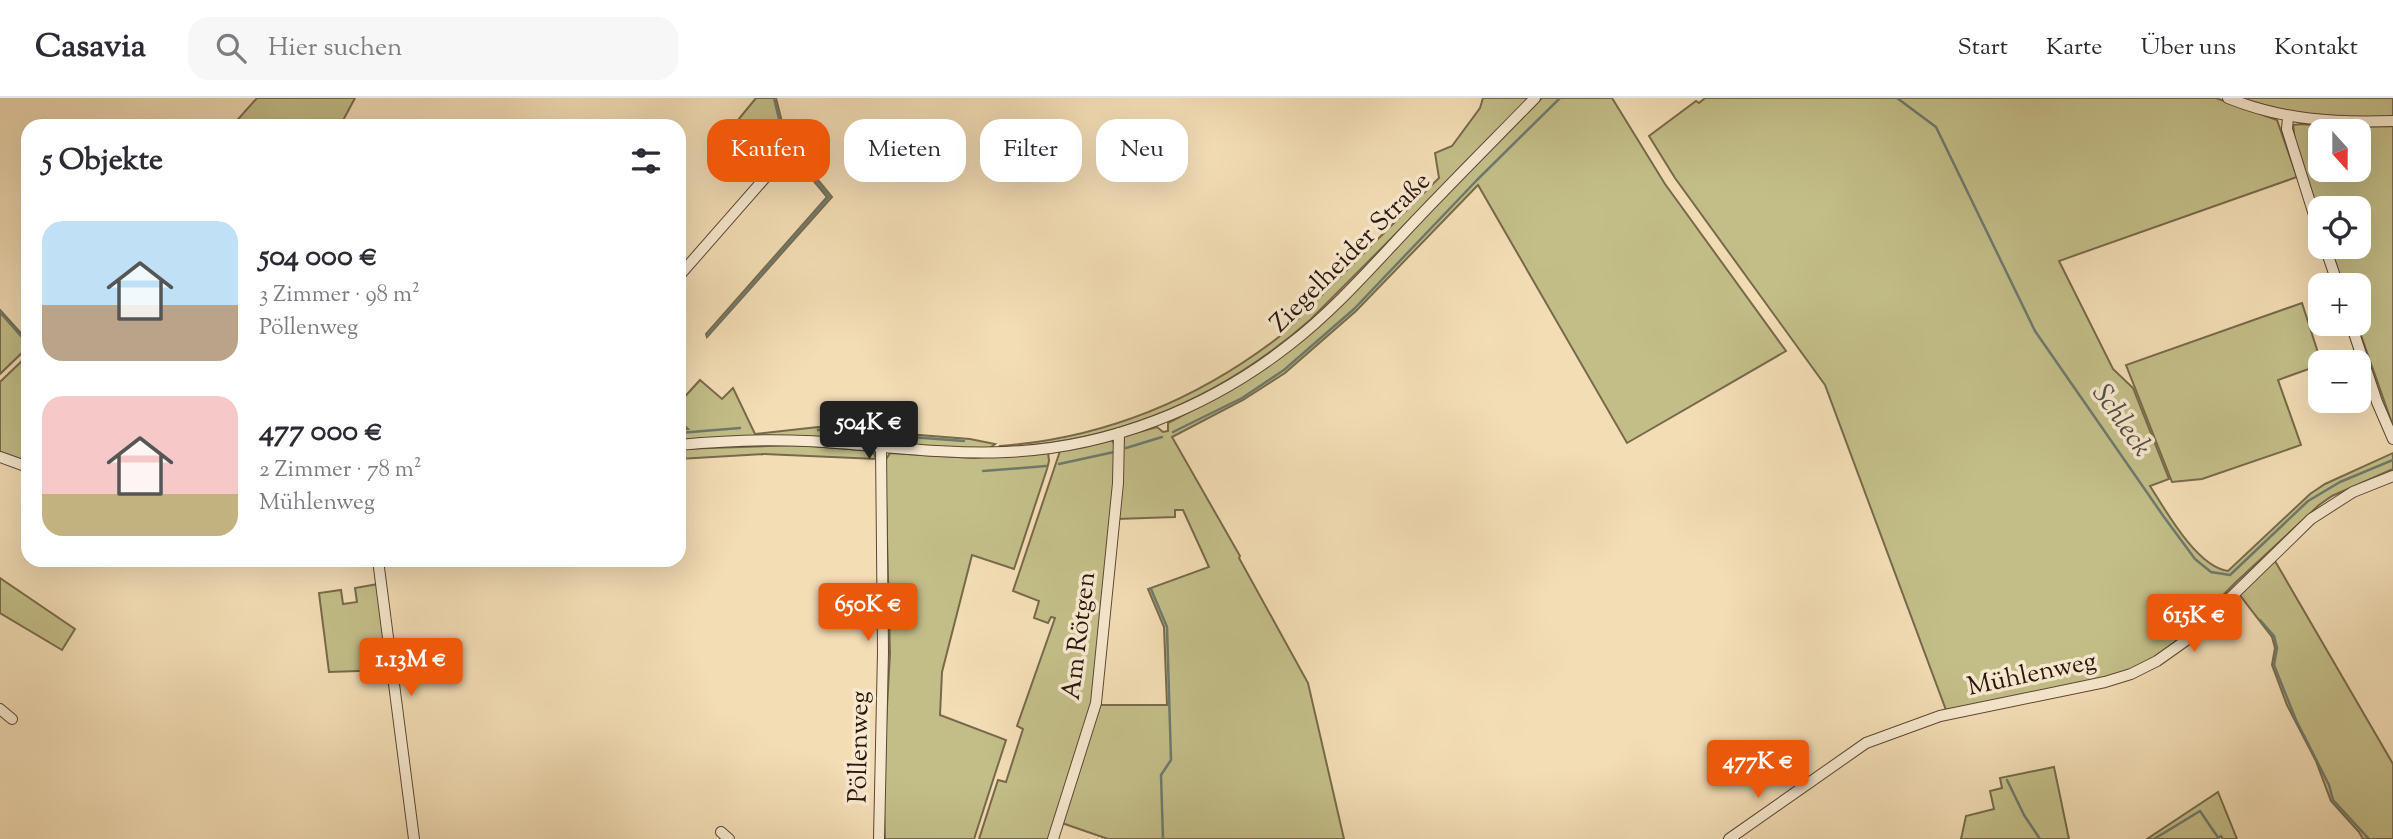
<!DOCTYPE html>
<html lang="de">
<head>
<meta charset="utf-8">
<style>
  body { margin:0; font-family:"Sorts Mill Goudy",serif; background:#f7f7f7; color:#2b2b33; height:100vh; display:flex; flex-direction:column; font-size:26px; white-space:nowrap }
  * { box-sizing:border-box; margin:0 }
  p { font-size:23px; color:#7c7c81 }
  .icon { flex:none; width:38px; height:38px; fill:none; stroke:currentColor; stroke-width:2; stroke-linecap:round; stroke-linejoin:round }
  .map { position:relative; flex:1; overflow:hidden }
  .sheet { position:absolute; left:21px; top:21px; width:665px; height:448px; display:flex; flex-direction:column; background:#fff; border-radius:21px; box-shadow:0 7px 28px #0002 }
  .sheet>* { flex:none }
  .hud { position:absolute; left:707px; top:21px; width:665px; height:63px; display:flex; gap:14px }
  .needle { width:46px; rotate:159deg }
  .fabs { position:absolute; left:2308px; top:21px; display:grid; gap:14px }
  .fabs a { display:grid; place-items:center; width:63px; height:63px; border-radius:14px; background:#fff; box-shadow:0 7px 28px #0002; font-size:35px }
  .price { position:absolute; translate:-50% -60px; padding:0 16px; border-radius:7px; background:#ea580c; color:#fff; font-size:23px; line-height:46px; filter:drop-shadow(0 2px 4px #0008) }
  .price::after { content:''; position:absolute; left:50%; top:42px; width:21px; height:16px; margin-left:-10px; background:inherit; clip-path:polygon(0 0,100% 0,50% 100%) }
  .price.on { background:#222; color:#fff }
  ul { padding:0; list-style:none }
  li { display:flex; align-items:center; gap:21px; height:175px; padding:0 21px }
  li span { display:grid; place-items:center; flex:none; width:196px; height:140px; border-radius:21px; color:#555 }
  li>.icon { margin-inline-start:auto }
  span .icon { width:84px; height:84px; fill:#fffc; stroke-width:1 }
  li b { font-size:30px }
  h2 { display:flex; justify-content:space-between; align-items:center; height:84px; padding:0 21px; font-size:30px }
  .tag { padding:0 24px; border-radius:21px; background:#fff; box-shadow:0 7px 28px #0002; font-size:24px; line-height:63px }
  .tag.on { background:#ea580c; color:#fff }
  header { display:flex; align-items:center; gap:42px; box-sizing:border-box; height:98px; padding:0 35px; background:#fff; border-bottom:2px solid #e1e1e2 }
  header strong { font-size:33px }
  nav { display:flex; gap:38px; margin-inline-start:auto; font-size:24px }
  .search { width:490px; height:63px; background:#f7f7f7; display:flex; align-items:center; gap:18px; box-sizing:border-box; padding:0 24px; border-radius:21px; color:#7c7c81; font-size:26px }
  .map>svg:first-child { display:block }
</style>
</head>
<body>
<header>
<strong>Casavia</strong>
<div class="search"><svg class="icon" aria-label="search" viewBox="0 0 24 24"><circle cx="10" cy="10" r="6"/><path d="M15 15l6 6"/></svg>Hier suchen</div>
<nav><a>Start</a><a>Karte</a><a>Über uns</a><a>Kontakt</a></nav>
</header>
<div class="map">
<svg width="2393" height="741" viewBox="0 0 2393 741">
  <rect width="100%" height="100%" fill="#f3ddb5"/>
  <filter id="stains"><feTurbulence type="fractalNoise" baseFrequency=".00286" numOctaves="4"/><feColorMatrix values="0 0 0 0 .2 0 0 0 0 .09 0 0 0 0 .02 0 0 0 .5 -.17"/></filter>
  <radialGradient id="worn" r=".72"><stop offset=".6" stop-color="#630" stop-opacity="0"/><stop offset="1" stop-color="#630" stop-opacity=".3"/></radialGradient>
  <g fill="#c3be88" stroke="#776a4a" stroke-width="2" fill-rule="evenodd">
    <polygon points="257,0 355,0 340,28 232,28"/>
    <polygon points="756,0 776,0 787,44 791,50 788,53 783,47 767,66 729,33"/>
    <path d="M1483 0H1531L1310 222C1221 300 1120 344 1000 350V348C1105 340 1201 300 1284 235L1439 80 1435 55 1452 48 1480 10Z"/>
    <path d="M1542 0H1612L1665 86 1786 253 1627 345 1478 87 1356 213 1285 275 1243 302 1172 339 1240 458 1239 460 1308 585 1344 741H1108L1062 725 1099 607H1167L1164 529 1148 491 1209 469 1183 412H1175V419L1117 421 1124 338 1157 329 1163 334 1168 333V325C1220 299 1268 270 1312 232Z"/>
    <path d="M1705 0H2216L2277 22 2297 79 2059 163 2113 271 2133 290 2169 381 2150 388C2166 413 2197 469 2228 473L2310 396 2325 386 2393 355V371L2332 398 2319 407 2235 485 2187 534 2159 557 2131 572 2106 580 1946 612 1825 287 1675 80 1649 38 1696 3 1699 5Z"/>
    <path d="M2240 0H2393V19C2339 22 2291 17 2240 0Z"/>
    <path d="M2301 26 2341 29 2393 28V328L2357 226H2359V187H2343L2330 149H2359V110H2320V120L2295 43 2293 27ZM2320 33H2359V72H2320Z"/>
    <polygon points="795,54 832,99 707,239 706,236 827,99 792,57"/>
    <polygon points="2302,205 2321,264 2320,267 2278,282 2301,347 2202,381 2172,384 2126,267"/>
    <polygon points="0,212 28,243 28,249 0,276"/>
    <polygon points="28,257 28,365 0,355 0,284"/>
    <polygon points="700,282 722,301 733,290 755,336 818,329 970,341 995,346 990,350 957,350 717,340 679,342 679,332 688,331 679,322 679,305"/>
    <polygon points="1112,342 1116,350 1115,384 1094,601 1050,741 979,741 998,682 1006,684 1023,631 1017,628 1055,520 1051,519 1048,525 1034,520 1039,503 1013,493 1054,371 1060,353"/>
    <polygon points="798,347 873,353 876,361 764,356 679,361 679,351"/>
    <polygon points="1048,354 1049,363 1047,371 1014,471 972,457 942,574 940,617 1006,642 974,741 885,741 883,680 890,556 885,363 890,355 974,360"/>
    <polygon points="2275,463 2393,666 2393,741 2363,741 2359,734 2331,703 2316,663 2287,607 2272,567 2275,550 2272,539 2239,496"/>
    <polygon points="0,480 75,531 62,552 0,515"/>
    <polygon points="378,486 389,572 329,574 319,495 341,492 343,506 357,504 355,490"/>
    <polygon points="2054,669 2069,741 1961,741 1966,718 1994,711 1990,693 2002,690 2000,680"/>
    <polygon points="2218,694 2237,741 2223,741 2221,738 2217,741 2147,741"/>
  </g>
  <g fill="none" stroke-linecap="round" stroke-linejoin="round">
    <g stroke="#6e796e" stroke-width="2.5">
      <polyline points="774,0 785,46 788,50"/>
      <polyline points="1897,0 1936,29 2035,233 2164,419 2195,461 2211,474 2230,477 2308,403 2340,384 2393,362"/>
      <polyline points="0,214 28,246"/>
      <polyline points="708,237 829,99 794,56"/>
      <polyline points="818,332 964,343"/>
      <polyline points="1173,334 1242,300 1284,272 1354,211 1477,82 1560,0"/>
      <polyline points="679,335 740,330"/>
      <polyline points="1126,350 1162,339"/>
      <polyline points="1059,366 1114,354"/>
      <polyline points="983,373 1046,368"/>
      <polyline points="1151,491 1167,529 1171,662 1161,677 1163,741"/>
      <polyline points="2260,522 2274,538 2277,550 2274,567 2296,622 2329,687 2333,702 2369,741"/>
      <polyline points="2007,682 2024,717 2040,741"/>
      <polyline points="2154,741 2200,713 2219,741"/>
    </g>
    <g stroke="#5d4736" stroke-width="12">
      <g id="minor">
        <path d="M2228 0C2282 22 2336 25 2393 23"/>
        <polyline points="2288,19 2287,31 2320,136"/>
        <polyline points="2325,149 2338,187"/>
        <polyline points="679,178 771,73 788,57"/>
        <polyline points="2351,226 2377,304 2393,341"/>
        <path d="M679 347C721 343 763 341 806 343 873 346 939 357 1006 354 1108 350 1209 310 1289 247 1336 211 1376 164 1417 121 1456 80 1496 40 1535 0"/>
        <polyline points="0,359 28,369"/>
        <polyline points="378,462 414,741"/>
        <polyline points="0,611 12,621"/>
        <polyline points="721,734 729,741"/>
        <polyline points="879,741 883,554 881,349"/>
        <polyline points="1053,741 1096,605 1118,385 1119,335"/>
        <polyline points="1729,741 1866,645 1940,618 2105,584 2131,576 2157,563 2188,541 2311,421 2353,394 2393,378"/>
      </g>
    </g>
    <use href="#minor" stroke="#f7e9cf" stroke-width="10"/>
  </g>
  <g text-anchor="middle" dominant-baseline="central" stroke-width="7" stroke-linejoin="round" paint-order="stroke">
    <g font-size="26" fill="#2b150c" stroke="#f7e9cf">
      <text transform="translate(1351 155) rotate(-45)">Ziegelheider Straße</text>
      <text transform="translate(1080 538) rotate(-83)">Am Rötgen</text>
      <text transform="translate(2032 577) rotate(-12)">Mühlenweg</text>
      <text transform="translate(860 649) rotate(-89)">Pöllenweg</text>
    </g>
    <g font-size="28" font-style="italic" fill="#524f45" stroke="#f7e9cf">
      <text transform="translate(2121 323) rotate(55)">Schleck</text>
    </g>
  </g>
  <rect width="100%" height="100%" filter="url(#stains)"/>
  <rect width="100%" height="100%" fill="url(#worn)"/>
</svg>
<div class="fabs">
<a><svg class="needle" viewBox="-14 -14 28 28"><path d="M0-13l5 13h-10z" fill="#e53935"/><path d="M0 13l5-13h-10z" fill="#7c7c81"/></svg></a>
<a><svg class="icon" aria-label="locate" viewBox="0 0 24 24"><circle cx="12" cy="12" r="6"/><path d="M12 2v4M12 18v4M2 12h4M18 12h4"/></svg></a>
<a>+</a>
<a>−</a>
</div>
<b class="price on" style="left:869px;top:363px">504K €</b>
<b class="price" style="left:868px;top:545px">650K €</b>
<b class="price" style="left:2194px;top:556px">615K €</b>
<b class="price" style="left:411px;top:600px">1.13M €</b>
<b class="price" style="left:1758px;top:702px">477K €</b>
<div class="hud">
<a class="tag on">Kaufen</a>
<a class="tag">Mieten</a>
<a class="tag">Filter</a>
<a class="tag">Neu</a>
</div>
<section class="sheet">
<h2>5 Objekte<svg class="icon" aria-label="filters" viewBox="0 0 24 24"><path d="M4 7h16M4 17h16"/><circle cx="9" cy="7" r="2"/><circle cx="15" cy="17" r="2"/></svg></h2>
<ul>
<li><span style="background:linear-gradient(#bfe0f5 60%,#b9a48a 0)"><svg class="icon" aria-label="home" viewBox="0 0 24 24"><path d="M3 11l9-7 9 7M6 9v11h12V9"/></svg></span><div><b>504 000 €</b><p>3 Zimmer · 98 m²</p><p>Pöllenweg</p></div></li>
<li><span style="background:linear-gradient(#f6c9c9 70%,#c2b280 0)"><svg class="icon" aria-label="home" viewBox="0 0 24 24"><path d="M3 11l9-7 9 7M6 9v11h12V9"/></svg></span><div><b>477 000 €</b><p>2 Zimmer · 78 m²</p><p>Mühlenweg</p></div></li>
</ul>
</section>
</div>
</body>
</html>
